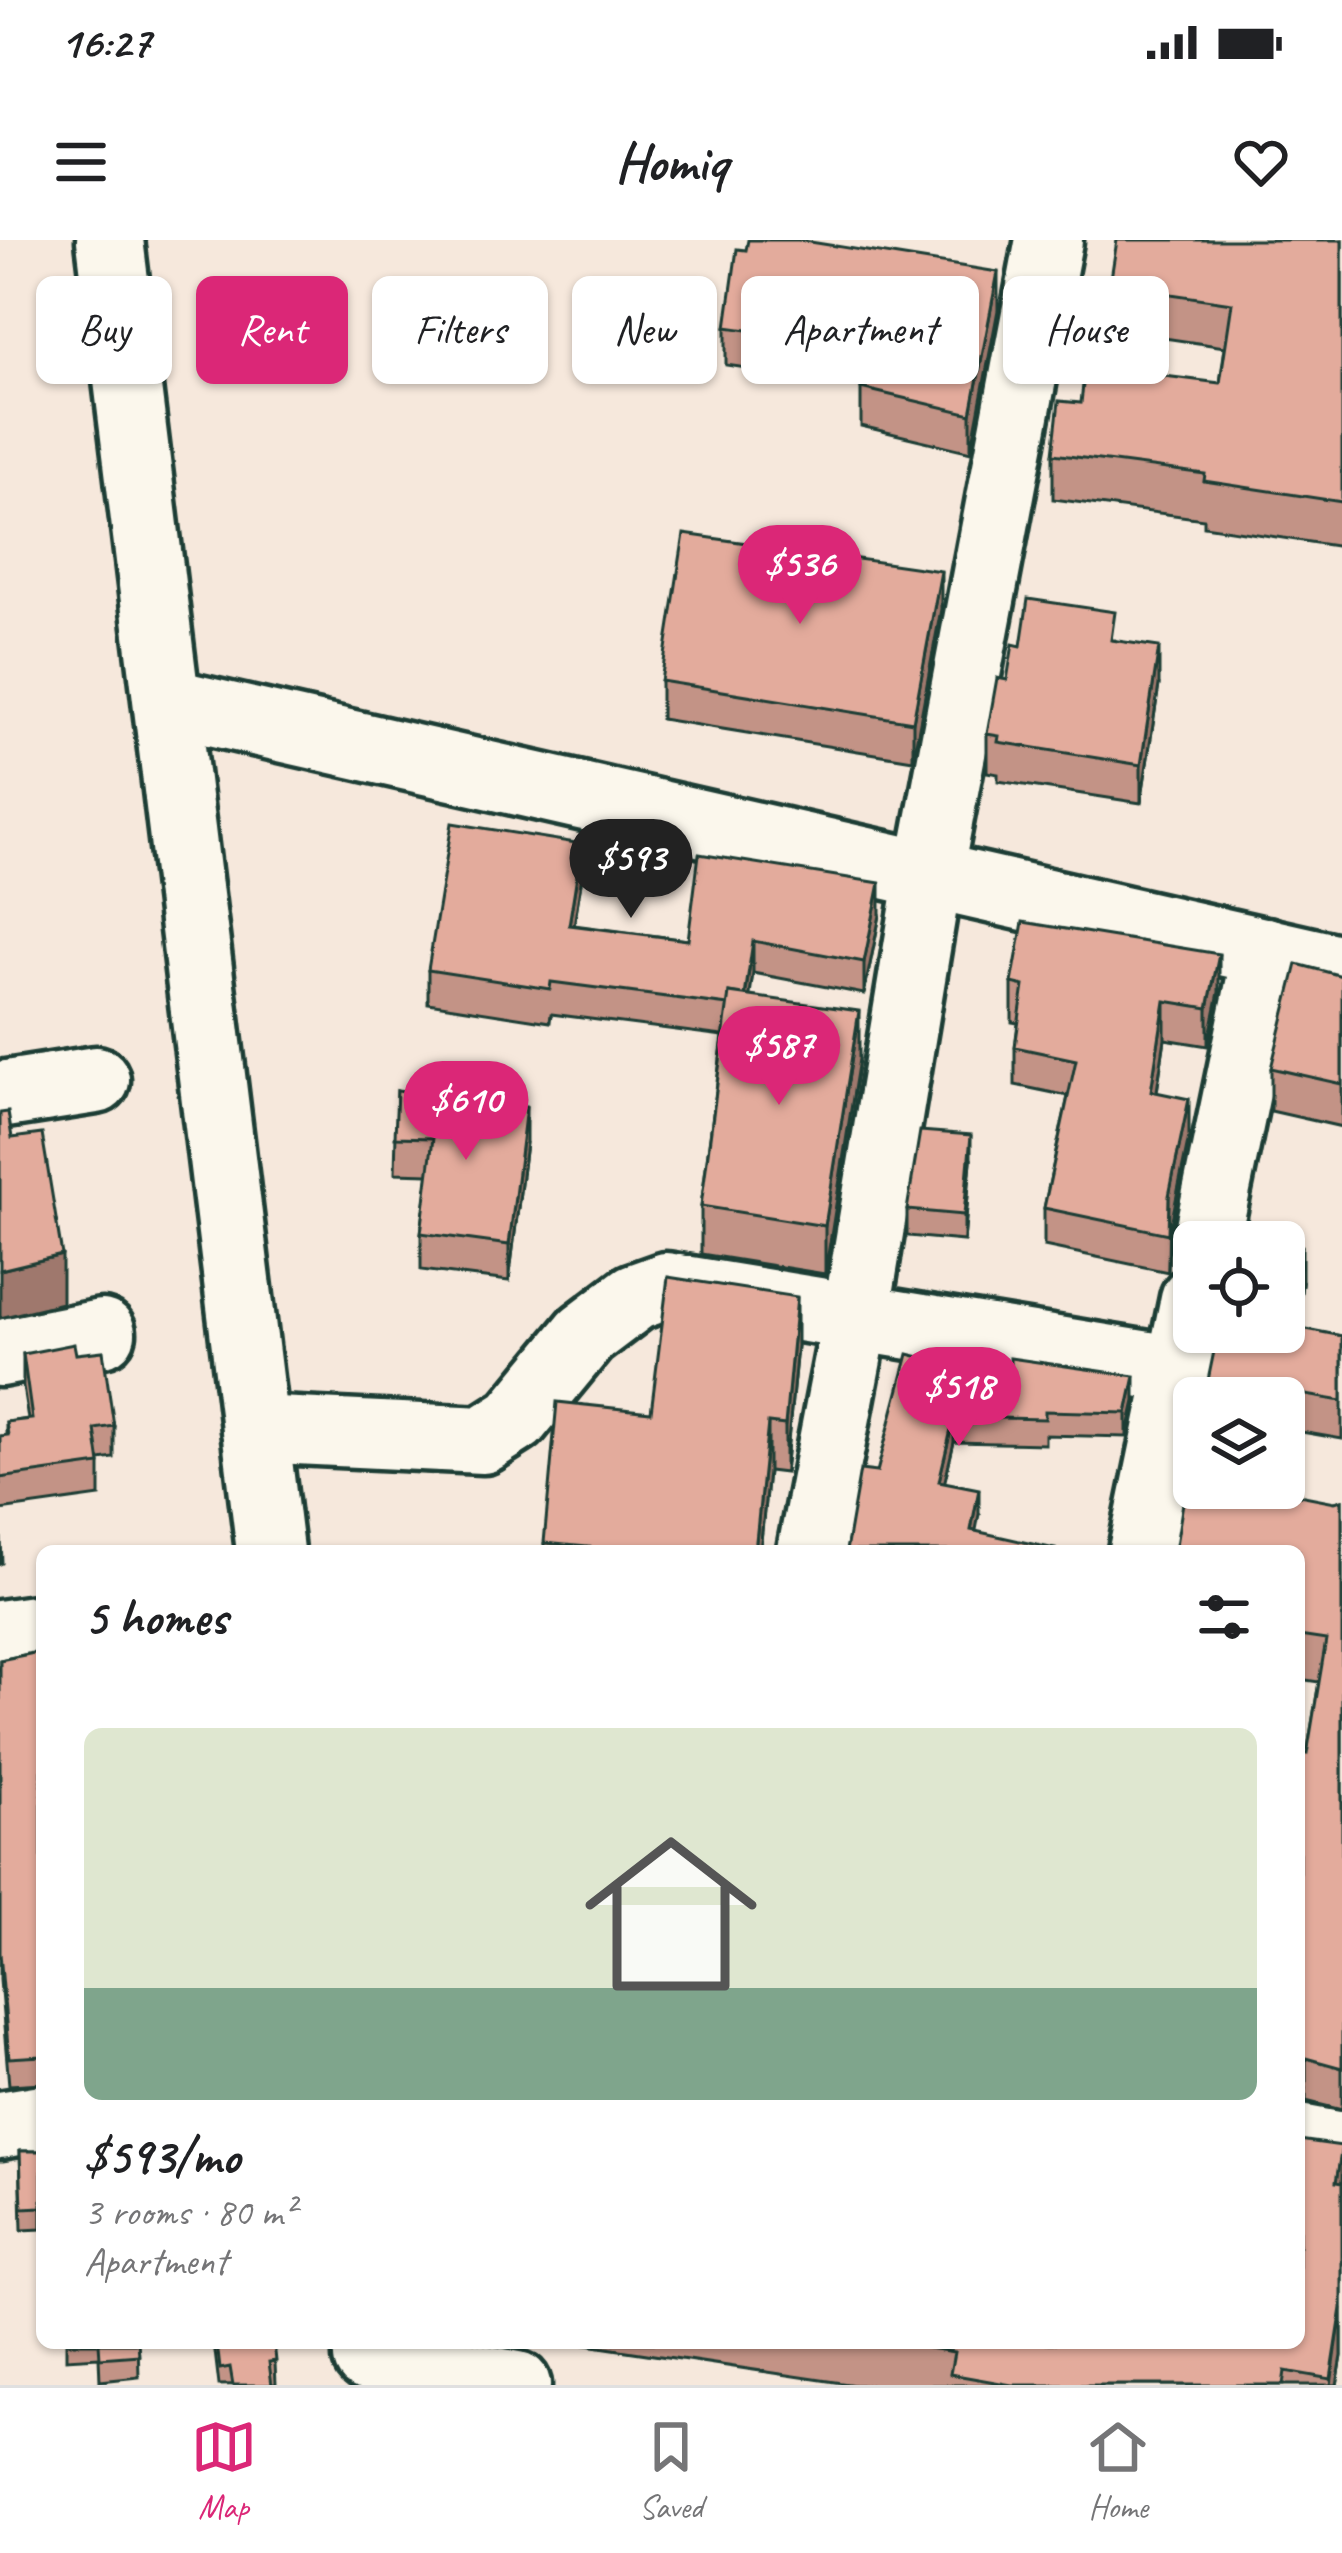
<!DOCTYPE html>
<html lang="en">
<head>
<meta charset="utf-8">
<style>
  body { margin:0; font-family:Caveat,sans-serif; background:#f6f6f6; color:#202124; height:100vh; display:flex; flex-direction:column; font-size:45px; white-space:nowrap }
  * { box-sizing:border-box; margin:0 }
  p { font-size:39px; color:#757577 }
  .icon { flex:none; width:66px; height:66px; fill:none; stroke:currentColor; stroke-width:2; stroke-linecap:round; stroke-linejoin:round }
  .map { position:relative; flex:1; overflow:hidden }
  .panel { position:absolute; left:36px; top:1305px; width:1269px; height:804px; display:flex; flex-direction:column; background:#fff; border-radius:18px; box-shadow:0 3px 9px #0004 }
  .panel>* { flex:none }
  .guide { position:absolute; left:36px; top:36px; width:1272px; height:108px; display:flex; gap:24px }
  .fabs { position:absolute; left:1173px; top:981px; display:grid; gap:24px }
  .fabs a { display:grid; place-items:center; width:132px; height:132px; border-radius:18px; background:#fff; box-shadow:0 3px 9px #0004; font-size:60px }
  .price { position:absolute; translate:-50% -102px; padding:0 27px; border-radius:42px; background:#db2777; color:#fff; font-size:39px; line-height:78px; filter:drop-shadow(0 3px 6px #0008) }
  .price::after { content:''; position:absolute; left:50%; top:72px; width:36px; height:27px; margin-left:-18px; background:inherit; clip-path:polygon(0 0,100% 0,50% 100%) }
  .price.selected { background:#222; color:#fff }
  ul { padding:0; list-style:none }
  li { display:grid; align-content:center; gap:24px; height:636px; padding:0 48px }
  li span { display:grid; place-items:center; height:372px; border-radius:18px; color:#555 }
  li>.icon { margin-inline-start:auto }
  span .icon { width:216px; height:216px; fill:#fffc; stroke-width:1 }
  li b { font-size:51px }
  h2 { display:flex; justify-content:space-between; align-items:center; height:144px; padding:0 48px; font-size:51px }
  .tag { padding:0 42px; border-radius:18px; background:#fff; box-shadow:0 3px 9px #0004; font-size:42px; line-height:108px }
  .tag.selected { background:#db2777; color:#fff }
  .status { display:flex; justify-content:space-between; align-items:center; height:84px; padding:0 60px; background:#fff; direction:ltr }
  .status svg { height:33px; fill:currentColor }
  header { display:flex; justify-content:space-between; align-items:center; height:156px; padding:0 48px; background:#fff; font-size:54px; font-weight:600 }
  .dock { display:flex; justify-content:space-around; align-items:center; height:168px; border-top:3px solid #e0e0e0; background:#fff; font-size:33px; color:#757577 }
  .dock a { display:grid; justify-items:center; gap:6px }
  .dock .selected { color:#db2777 }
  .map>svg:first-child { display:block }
</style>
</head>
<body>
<div class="status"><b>16:27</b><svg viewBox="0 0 49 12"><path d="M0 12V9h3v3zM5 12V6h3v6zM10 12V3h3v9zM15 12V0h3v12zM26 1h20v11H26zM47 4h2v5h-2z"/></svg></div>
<header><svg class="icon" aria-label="menu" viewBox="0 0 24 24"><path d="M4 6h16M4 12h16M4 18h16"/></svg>Homiq<svg class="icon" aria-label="heart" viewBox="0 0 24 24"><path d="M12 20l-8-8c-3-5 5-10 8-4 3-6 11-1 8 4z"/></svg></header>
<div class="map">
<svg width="1342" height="2145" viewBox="0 0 1342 2145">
  <rect width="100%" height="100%" fill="#f6e8dc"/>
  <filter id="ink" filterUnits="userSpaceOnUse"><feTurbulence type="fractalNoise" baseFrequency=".00833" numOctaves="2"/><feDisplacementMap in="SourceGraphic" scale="24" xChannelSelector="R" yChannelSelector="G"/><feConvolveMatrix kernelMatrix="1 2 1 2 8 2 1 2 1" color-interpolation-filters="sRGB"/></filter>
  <g filter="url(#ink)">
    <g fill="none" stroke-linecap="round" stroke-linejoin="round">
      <g stroke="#1f3d34" stroke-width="75">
        <g id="minor">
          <polyline points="110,0 270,1311"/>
          <polyline points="167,462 1342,729"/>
          <polyline points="0,855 96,840"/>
          <polyline points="1206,1002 1266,711"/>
          <polyline points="0,1113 102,1093"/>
          <polyline points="255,1189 483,1200 516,1179 586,1094 635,1057 666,1046 1179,1130"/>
          <polyline points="811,1311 856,1077 929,635 1049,0"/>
          <polyline points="1142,1311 1194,1059"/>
          <polyline points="0,1394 42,1388"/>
          <polyline points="0,1885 42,1878"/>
          <polyline points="1299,1898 1342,1906"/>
          <polyline points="367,2117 517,2145"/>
        </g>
      </g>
      <use href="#minor" stroke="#fbf7ec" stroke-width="66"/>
    </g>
    <g fill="#c39386" stroke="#1f3d34" stroke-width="3">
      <polygon points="1342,0 1342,307 1204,286 1204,279 1053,259 1053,214 1081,163 1220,143 1225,107 1110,90 1110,45"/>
      <polygon points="998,70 971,212 861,186 861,145 726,125 726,87"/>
      <polygon points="941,369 913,520 661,479 661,441"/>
      <polygon points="1115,400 1159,445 1141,563 998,541 998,534 987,532 987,494 1021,406"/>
      <polygon points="582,636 574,685 688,700 880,675 864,754 753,733 749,756 859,819 825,1034 701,1014 701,966 723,796 551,774 550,782 428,763 428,730"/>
      <polygon points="1342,736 1342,887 1271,871 1271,828"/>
      <polygon points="1012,743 1219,752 1208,806 1165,799 1157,852 1189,897 1169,994 1168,1032 1044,1006 1044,968 1068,856 1015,845 1015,807 1018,783 1012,782"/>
      <polygon points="397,851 526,903 509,1041 421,1030 421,993 429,934 395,933"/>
      <polygon points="971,921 964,1001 907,996 907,970"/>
      <polygon points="1302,1044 1296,1088 1342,1096 1342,1199 1284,1189 1284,1158 1206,1158 1206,1150"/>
      <polygon points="797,1106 785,1233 768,1231 760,1311 544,1311 544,1303 651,1172"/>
      <polygon points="23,1114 76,1114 114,1186 114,1218 100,1220 100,1256 0,1270 2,1323 0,1324 0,1196 6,1196 6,1182 28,1179 23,1147"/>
      <polygon points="1010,1139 1135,1161 1127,1197 1045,1195 1045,1204 954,1202 944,1242 979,1274 846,1311 877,1232"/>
      <polygon points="1342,1260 1342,1870 1306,1861 1299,1863 1307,1514 1319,1442 1299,1439 1299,1311 1335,1262"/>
      <polygon points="42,1401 42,1843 9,1845 0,1740 0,1420 37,1412 37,1402"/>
      <polygon points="1342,1906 1342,2116 1337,2145 855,2145 573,2103 1299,2103"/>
      <polygon points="20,1911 42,1911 42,1989 22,1990"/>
      <polygon points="66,2103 138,2103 139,2137 100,2141 99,2117 66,2119"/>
      <polygon points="214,2103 274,2103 276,2144 219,2145"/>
    </g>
    <g fill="#9f786d" stroke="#1f3d34" stroke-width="3">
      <polygon points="998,32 998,70 971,212 971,174"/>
      <polygon points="941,331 941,369 913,520 913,482"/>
      <polygon points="1159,407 1159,445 1141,563 1141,525"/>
      <polygon points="582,604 582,636 569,717 569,685"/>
      <polygon points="880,643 880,675 864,754 864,722"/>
      <polygon points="753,701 753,733 744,799 744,767"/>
      <polygon points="1219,714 1219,752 1208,806 1208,768"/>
      <polygon points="1165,761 1165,799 1151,889 1151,851"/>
      <polygon points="859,771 859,819 825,1034 825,986"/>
      <polygon points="1189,859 1189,897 1169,994 1168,1032 1169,956"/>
      <polygon points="526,867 526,903 509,1041 509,1005"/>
      <polygon points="971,895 971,921 964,1001 964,975"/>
      <polygon points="1302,1006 1302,1044 1291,1125 1291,1086"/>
      <polygon points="62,1015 62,1063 0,1078 0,1030"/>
      <polygon points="797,1057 797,1106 785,1233 785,1185"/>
      <polygon points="1135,1136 1135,1161 1127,1197 1127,1173"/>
      <polygon points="954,1177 954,1202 939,1266 939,1241"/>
      <polygon points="768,1183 768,1231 760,1311 755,1311"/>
      <polygon points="979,1249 979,1274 972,1311 971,1290"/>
      <polygon points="1306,1818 1306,1861 1299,1863 1299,1820"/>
      <polygon points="1342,1906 1342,1954 1336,1942"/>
      <polygon points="1342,2068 1342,2116 1337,2145 1331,2145"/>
    </g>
    <g fill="#e3ab9c" stroke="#1f3d34" stroke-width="3">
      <polygon points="748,0 798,0 998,32 971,174 861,148 867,107 726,87 737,9 746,10"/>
      <polygon points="1117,0 1342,0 1342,262 1204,241 1205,234 1053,214 1059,161 1081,163 1085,126 1220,143 1232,63 1110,45"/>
      <polygon points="684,294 941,331 913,482 661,441"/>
      <polygon points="1028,359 1115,372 1111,400 1159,407 1141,525 998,502 999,496 987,494 997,438 1007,440 1013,404 1021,406"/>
      <polygon points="452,583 582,604 569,685 688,700 699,614 880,643 864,722 753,701 745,756 729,753 728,765 551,742 550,749 428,730"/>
      <polygon points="1023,682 1219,714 1208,768 1165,761 1151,851 1189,859 1169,956 1168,994 1044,968 1076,820 1015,807 1024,746 1012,743"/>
      <polygon points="1297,724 1342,736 1342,844 1271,828"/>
      <polygon points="729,753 859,771 825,986 701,966"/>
      <polygon points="397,851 526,867 509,1005 421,993 433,898 395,897"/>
      <polygon points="8,872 12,898 42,894 62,1015 0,1030 0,873"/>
      <polygon points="920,891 971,895 964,975 907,970"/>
      <polygon points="1247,998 1273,1002 1246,1002"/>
      <polygon points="1284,1004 1302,1006 1291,1086 1342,1096 1342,1161 1282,1151 1281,1158 1265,1158 1206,1150 1218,1092 1284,1092"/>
      <polygon points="668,1037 797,1057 785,1185 768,1183 755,1311 631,1311 544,1303 557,1162 651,1172"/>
      <polygon points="74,1104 76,1114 103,1111 114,1186 95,1189 100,1224 0,1238 0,1196 8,1195 6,1182 32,1179 23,1114"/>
      <polygon points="908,1114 1010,1139 1010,1118 1135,1136 1127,1173 1045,1171 1045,1179 954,1177 939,1241 979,1249 971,1290 1055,1309 1054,1311 846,1311 860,1230 877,1232"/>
      <polygon points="1188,1233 1194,1235 1194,1248 1263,1248 1335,1262 1342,1260 1342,1828 1306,1818 1299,1820 1299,1513 1307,1514 1326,1400 1299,1396 1299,1311 1175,1311"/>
      <polygon points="42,1401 42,1816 9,1818 0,1713 0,1420 39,1412 37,1402"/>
      <polygon points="1299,1900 1342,1906 1336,1942 1342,1943 1342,2068 1331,2139 1285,2131 1283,2145 1012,2145 950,2134 954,2112 896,2103 1299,2103"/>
      <polygon points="20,1911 42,1911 42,1967 22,1968"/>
      <polygon points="99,2103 138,2103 139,2115 100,2118"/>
      <polygon points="217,2103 274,2103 276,2121 269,2122 272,2145 233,2145 230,2127 220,2129"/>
    </g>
  </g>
</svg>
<div class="fabs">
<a><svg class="icon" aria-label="locate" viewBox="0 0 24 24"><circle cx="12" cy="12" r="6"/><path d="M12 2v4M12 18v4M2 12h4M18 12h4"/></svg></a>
<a><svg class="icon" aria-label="layers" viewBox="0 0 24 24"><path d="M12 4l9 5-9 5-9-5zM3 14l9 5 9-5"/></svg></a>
</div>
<b class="price" style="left:800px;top:387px">$536</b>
<b class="price selected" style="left:631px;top:681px">$593</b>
<b class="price" style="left:779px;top:868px">$587</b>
<b class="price" style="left:466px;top:923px">$610</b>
<b class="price" style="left:959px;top:1209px">$518</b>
<div class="guide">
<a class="tag">Buy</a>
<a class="tag selected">Rent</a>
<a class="tag">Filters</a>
<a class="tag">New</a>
<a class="tag">Apartment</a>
<a class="tag">House</a>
</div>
<section class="panel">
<h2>5 homes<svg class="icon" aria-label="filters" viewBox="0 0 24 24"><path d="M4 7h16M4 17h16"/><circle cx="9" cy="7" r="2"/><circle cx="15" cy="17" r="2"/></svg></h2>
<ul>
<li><span style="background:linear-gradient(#dfe7d0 70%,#7fa58c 0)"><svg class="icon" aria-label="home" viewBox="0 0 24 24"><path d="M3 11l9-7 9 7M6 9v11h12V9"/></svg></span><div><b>$593/mo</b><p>3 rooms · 80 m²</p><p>Apartment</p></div></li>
</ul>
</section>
</div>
<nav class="dock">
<a class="selected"><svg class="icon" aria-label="map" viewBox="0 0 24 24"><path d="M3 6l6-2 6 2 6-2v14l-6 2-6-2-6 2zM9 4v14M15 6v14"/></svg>Map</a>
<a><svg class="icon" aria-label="saved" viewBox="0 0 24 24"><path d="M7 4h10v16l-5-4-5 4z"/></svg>Saved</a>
<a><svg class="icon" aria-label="home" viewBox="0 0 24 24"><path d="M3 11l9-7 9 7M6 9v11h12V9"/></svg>Home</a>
</nav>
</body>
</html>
